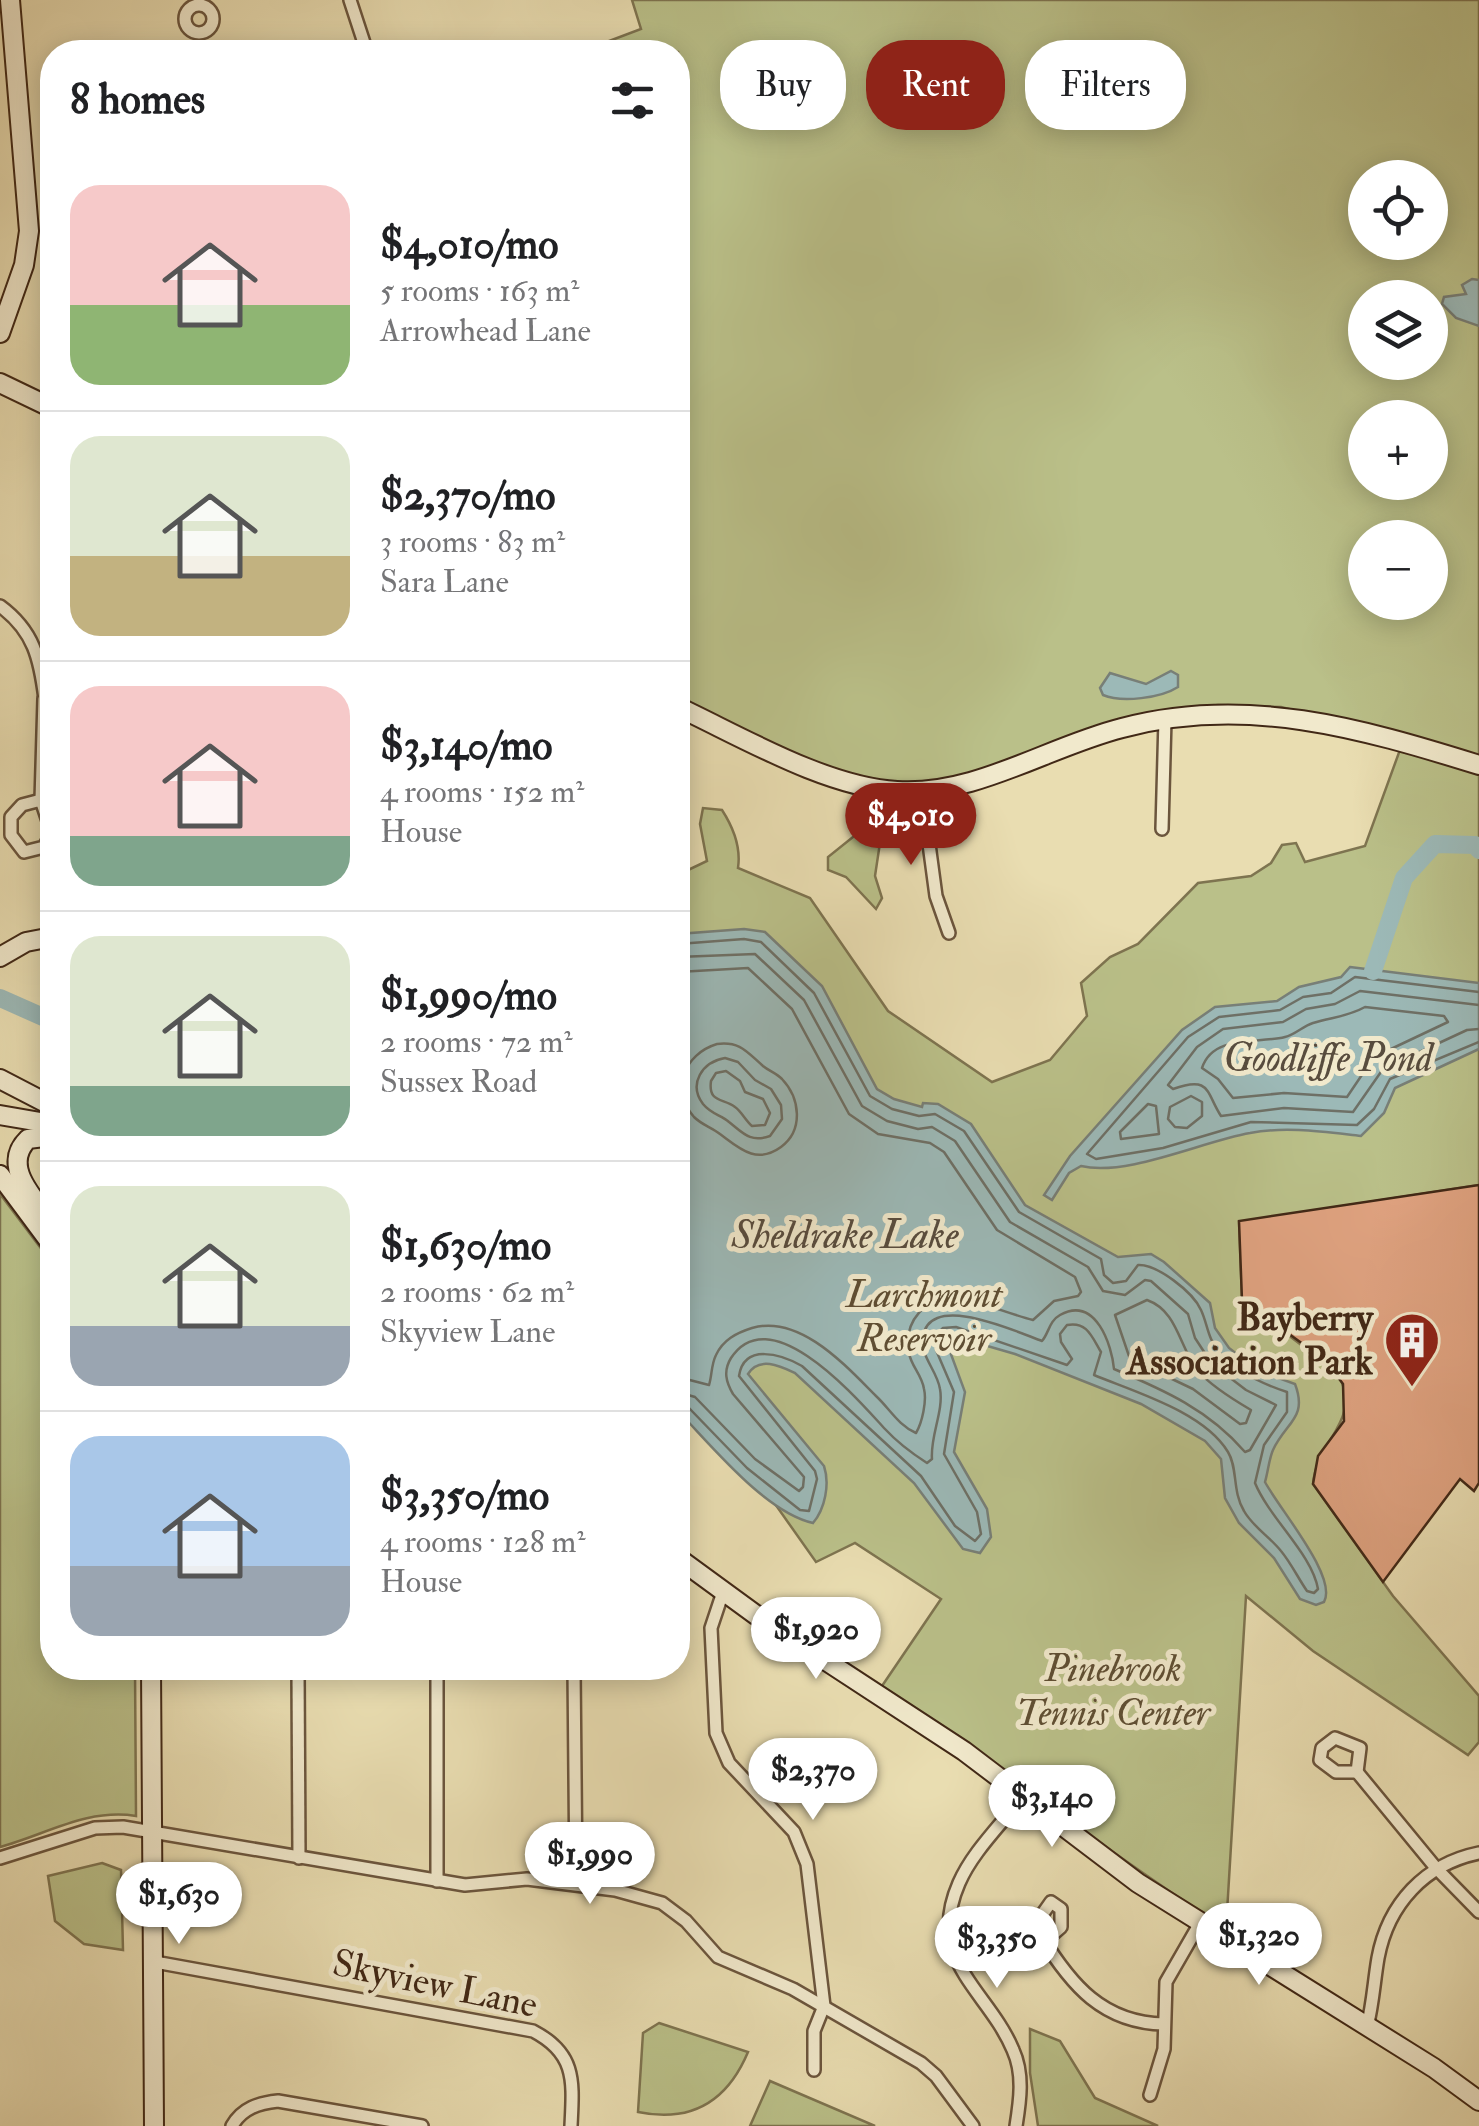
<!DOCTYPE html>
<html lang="en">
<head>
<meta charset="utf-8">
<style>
  body { margin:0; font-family:"IM FELL Double Pica",serif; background:#f2f2f2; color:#202124; height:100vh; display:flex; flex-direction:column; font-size:38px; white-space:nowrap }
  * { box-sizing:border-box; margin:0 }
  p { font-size:32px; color:#757577 }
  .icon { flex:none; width:55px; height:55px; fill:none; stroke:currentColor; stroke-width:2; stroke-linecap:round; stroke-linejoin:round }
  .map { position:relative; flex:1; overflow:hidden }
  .sheet { position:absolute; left:40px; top:40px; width:650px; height:1640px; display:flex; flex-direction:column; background:#fff; border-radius:40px; box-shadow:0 5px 25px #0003 }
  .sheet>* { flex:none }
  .guide { position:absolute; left:720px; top:40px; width:608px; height:90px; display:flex; gap:20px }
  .fabs { position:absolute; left:1348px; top:160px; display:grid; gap:20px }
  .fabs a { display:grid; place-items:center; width:100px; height:100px; border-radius:50%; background:#fff; box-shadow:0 5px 25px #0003; font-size:50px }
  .price { position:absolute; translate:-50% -85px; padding:0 22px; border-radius:35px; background:#fff; color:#222; font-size:32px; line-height:65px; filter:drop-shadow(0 2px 5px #0008) }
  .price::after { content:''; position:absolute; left:50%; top:60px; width:30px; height:22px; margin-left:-15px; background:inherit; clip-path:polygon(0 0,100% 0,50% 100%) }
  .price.selected { background:#8f2418; color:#fff }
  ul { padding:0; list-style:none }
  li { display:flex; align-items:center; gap:30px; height:250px; padding:0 30px }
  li+li { border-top:2px solid #e0e0e0 }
  li span { display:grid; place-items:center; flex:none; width:280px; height:200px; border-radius:30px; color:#555 }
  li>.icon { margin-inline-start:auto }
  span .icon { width:120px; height:120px; fill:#fffc; stroke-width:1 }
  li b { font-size:42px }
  h2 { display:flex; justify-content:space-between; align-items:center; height:120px; padding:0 30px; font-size:42px }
  .tag { padding:0 35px; border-radius:40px; background:#fff; box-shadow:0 5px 25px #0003; font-size:35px; line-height:90px }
  .tag.selected { background:#8f2418; color:#fff }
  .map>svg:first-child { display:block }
</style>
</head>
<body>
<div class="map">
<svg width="1479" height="2126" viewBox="0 0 1479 2126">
  <rect width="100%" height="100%" fill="#e9ddb1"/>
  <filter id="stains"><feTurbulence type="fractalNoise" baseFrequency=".002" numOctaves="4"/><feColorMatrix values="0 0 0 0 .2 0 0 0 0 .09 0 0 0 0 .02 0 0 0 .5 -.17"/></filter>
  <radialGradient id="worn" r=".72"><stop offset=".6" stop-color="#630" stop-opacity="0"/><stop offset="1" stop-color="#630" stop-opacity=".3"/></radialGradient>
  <g fill="#bac089" stroke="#7e7450" stroke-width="2.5" fill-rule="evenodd">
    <path d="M632 0H1479V756L1281 707 1218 705 1152 712 941 783 857 781 755 738 678 698V52H580L641 29ZM1365 178H1430V242H1365ZM1365 298H1430V362H1365ZM1365 418H1430V482H1365ZM1365 538H1430V602H1365Z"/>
    <path d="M1401 747 1479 769V1185L1239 1222 1242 1300 1338 1373C1363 1424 1317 1437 1313 1484L1393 1596 1479 1696V1742L1468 1755 1313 1651 1246 1596 1226 1929C1108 1852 997 1767 882 1686L941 1599 855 1543 816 1562 773 1501 678 1403V868L684 872 707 861 700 824 703 808 722 810C733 827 741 848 738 868L810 898 888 1011 992 1082 1050 1060 1087 1016 1081 983 1110 957 1138 944 1198 883 1251 876 1271 863 1282 845 1296 843 1305 862 1365 846Z"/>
    <polygon points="878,810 883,823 875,876 882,898 876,909 846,877 828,870 828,857 858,833 867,811"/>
    <path d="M0 1194 52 1263V1668H135L136 1816C87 1808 45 1835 0 1847Z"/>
    <polygon points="102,1863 121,1870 123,1950 84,1944 55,1921 48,1876"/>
    <path d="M659 2023 748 2052C727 2102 691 2123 638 2112L643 2033Z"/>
    <polygon points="1030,2029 1060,2041 1095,2098 1158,2126 1038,2126 1030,2073"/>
    <polygon points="770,2081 875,2126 750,2126"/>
  </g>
  <g fill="#9cb9b7" stroke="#787f77" stroke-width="2.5">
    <polygon points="1472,279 1479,280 1479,326 1456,318 1442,304 1444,297 1466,294 1462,285"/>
    <path d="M1171 671 1178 675V687C1161 698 1122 703 1103 695L1100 688 1110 673 1146 684Z"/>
    <path d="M744 929 765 932 822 986 877 1089 894 1099 922 1107 923 1103 938 1104 971 1124 1025 1205 1118 1257 1151 1254 1164 1262 1210 1303 1215 1328 1229 1348 1259 1371 1295 1384C1308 1418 1286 1422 1273 1450 1269 1459 1268 1472 1265 1482 1280 1510 1338 1577 1324 1602L1316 1605 1300 1599 1274 1558 1239 1523 1225 1498 1221 1459 1205 1441 1141 1404 1015 1354 953 1336 945 1338 965 1392 954 1452 987 1509 991 1537 980 1553 963 1549 914 1483 795 1373C780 1366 759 1356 748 1374L824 1466C830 1484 825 1509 813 1523 765 1512 712 1446 678 1411V934Z"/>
    <path d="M1350 967 1479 983V1049L1395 1088 1384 1113 1361 1136C1325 1132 1286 1126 1250 1133 1203 1141 1127 1177 1081 1166L1069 1173 1052 1200 1044 1195 1070 1156 1182 1030 1215 1007 1277 1001 1299 987 1341 977Z"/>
  </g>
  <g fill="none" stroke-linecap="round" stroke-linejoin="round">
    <g stroke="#6e7066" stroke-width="2.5">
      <path d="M678 944 744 939 761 942 814 993 870 1096 892 1109 919 1116 935 1114 964 1131 1019 1212 1101 1259 1104 1275 1113 1283 1126 1281 1138 1265C1157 1264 1193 1292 1201 1310 1208 1325 1207 1338 1220 1353 1237 1373 1263 1384 1287 1392V1412L1264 1445 1255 1483C1270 1519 1312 1554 1318 1589L1314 1593 1307 1591C1298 1578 1291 1563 1281 1551 1270 1537 1253 1527 1244 1511 1232 1491 1238 1468 1228 1452 1204 1412 1135 1392 1094 1375L1101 1352C1092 1337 1087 1321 1067 1325L1060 1334 1061 1342 1072 1359 1067 1365 956 1327 943 1328 937 1334 936 1350 954 1392 944 1454 977 1512 981 1534 975 1541 955 1526 921 1476 802 1366C781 1354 744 1343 739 1376L815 1471 817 1479 809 1511 800 1510 747 1468 689 1408 678 1405"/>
      <path d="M678 957 755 954 804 1000 862 1106 887 1121 918 1129 932 1127 955 1141 1010 1222 1088 1267 1103 1291 1125 1295 1145 1280 1151 1281 1188 1314 1195 1338 1212 1364 1246 1390 1276 1405 1250 1450 1245 1452C1209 1410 1164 1390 1114 1369 1112 1346 1096 1295 1060 1315 1049 1321 1049 1333 1042 1341 1017 1332 929 1291 923 1337 920 1357 937 1370 940 1389 944 1411 930 1436 932 1459L927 1463C913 1454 897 1442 885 1429 859 1401 771 1297 731 1358 723 1371 726 1382 733 1394L804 1477 803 1487 799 1491 755 1459 695 1397 678 1392"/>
      <path d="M678 972 748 968 792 1009 849 1114 878 1134 930 1143 944 1152 997 1230 1075 1277 1081 1292 1078 1296 1054 1301 1033 1320C1009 1314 983 1302 958 1299 925 1295 903 1322 909 1353 911 1366 922 1375 924 1389 927 1401 922 1423 916 1433 898 1425 890 1409 876 1396 846 1366 800 1314 752 1328 736 1333 723 1340 716 1355 711 1365 712 1376 709 1385L678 1377"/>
      <polyline points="1479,992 1355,977 1331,993 1303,997 1280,1010 1219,1017 1188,1037 1087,1154 1096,1159 1163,1148 1251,1122 1357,1125 1374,1109 1390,1079 1479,1042"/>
      <path d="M1479 1005 1360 991 1335 1004 1306 1009 1283 1022 1223 1029 1197 1047 1168 1085 1173 1089C1211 1075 1206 1093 1221 1116L1284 1108 1353 1112 1383 1069 1467 1030 1479 1029"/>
      <path d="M1365 1007 1444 1016 1448 1022 1374 1057 1347 1097 1284 1093 1233 1098 1218 1079 1202 1068C1213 1034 1258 1044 1285 1037 1295 1035 1303 1026 1313 1023 1332 1017 1347 1017 1365 1007Z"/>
      <path d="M717 1044C740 1041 747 1052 763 1066 769 1071 776 1073 782 1079 800 1098 804 1130 781 1147 756 1165 739 1148 720 1134 711 1127 702 1125 694 1117 670 1090 684 1054 717 1044Z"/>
      <path d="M725 1058 738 1062 755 1080 771 1089 781 1105 782 1119 770 1136C750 1143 743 1133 729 1122 721 1115 711 1114 703 1104 688 1084 702 1062 725 1058Z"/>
      <path d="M726 1071 740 1081 745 1092 763 1099 770 1113 765 1125 752 1126C746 1121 741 1111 735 1107 723 1098 708 1103 711 1081L716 1073Z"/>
      <polygon points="1191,1096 1202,1102 1202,1116 1187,1128 1175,1127 1168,1119 1170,1107"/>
      <polygon points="1148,1104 1156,1106 1159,1134 1121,1139 1120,1132"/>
      <path d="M1147 1300C1178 1311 1179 1347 1198 1371 1211 1386 1234 1400 1251 1410L1246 1423 1240 1424 1193 1389 1130 1359 1115 1315Z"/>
    </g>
    <g stroke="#9cb9b7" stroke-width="18">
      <polyline points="1373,971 1404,878 1435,844 1475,845 1479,850"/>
      <polyline points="0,998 52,1021"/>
    </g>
  </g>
  <polygon fill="#dfa280" stroke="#412816" stroke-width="2.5" points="1479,1185 1479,1483 1474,1491 1460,1479 1383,1582 1313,1484 1318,1456 1344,1421 1343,1384 1325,1360 1242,1300 1239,1221"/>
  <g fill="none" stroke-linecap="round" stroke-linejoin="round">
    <g stroke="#6b553d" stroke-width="16">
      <g id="street">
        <polyline points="350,0 367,52"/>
        <circle cx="199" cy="19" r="14"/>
        <path d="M0 606C34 631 40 659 45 699"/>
        <polyline points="922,792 936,896 949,933"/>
        <polygon points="41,800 52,833 44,847 24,852 11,835 11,817 22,805"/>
        <polyline points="41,800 44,699 52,699"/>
        <polyline points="1162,829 1165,719"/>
        <polyline points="723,1592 711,1628 716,1733 729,1763 794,1832 807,1864 824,2006 814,2031 814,2070"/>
        <polyline points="298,1668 299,1858"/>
        <polyline points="437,1668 437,1881"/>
        <polyline points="574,1668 576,1883"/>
        <polygon points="1335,1738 1360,1748 1357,1772 1336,1772 1320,1760 1322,1748"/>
        <polyline points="1357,1772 1436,1868 1479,1912"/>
        <polyline points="0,1858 95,1828 123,1827 465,1885 527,1879 615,1890 662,1903 686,1921 718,1957 793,1989 921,2063 936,2076 973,2126"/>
        <polygon points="1051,1902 1061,1909 1061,1927 1053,1934 1041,1936 1039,1919"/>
        <path d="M1041 1936C1071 1985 1103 2023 1164 2024"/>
        <path d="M155 1962 533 2031C577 2054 573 2082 571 2126"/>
        <path d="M1367 2027C1373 2004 1374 1981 1378 1958 1388 1904 1425 1864 1479 1853"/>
        <polyline points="1150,2095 1164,2049 1166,1982 1200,1923"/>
        <path d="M232 2126C242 2108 259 2103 278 2101L422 2126"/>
        <path d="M1016 2126C1020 2101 1024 2074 1013 2050 988 1990 925 1961 959 1883 973 1851 1001 1825 1023 1796"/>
      </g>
    </g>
    <g stroke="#412816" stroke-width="22">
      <g id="secondary">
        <polyline points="0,333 24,265 29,231 10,0"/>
        <polyline points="0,383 52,408"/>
        <path d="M678 707C742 737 826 787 897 791 975 796 1047 747 1122 728 1246 695 1360 728 1479 765"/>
        <polyline points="0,957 26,942 52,937"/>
        <polyline points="0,1079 52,1106"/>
        <polyline points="0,1115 52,1124"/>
        <path d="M52 1136 28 1139C0 1166 35 1199 52 1223"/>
        <polyline points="0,1175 52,1245"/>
        <polyline points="678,1558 756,1615 964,1751 1138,1883 1434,2068 1479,2101"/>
        <polyline points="151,1668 154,2126"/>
      </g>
    </g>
    <use href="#street" stroke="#f1e9cc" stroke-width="11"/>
    <use href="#secondary" stroke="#f1e9cc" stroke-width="18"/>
  </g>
  <defs>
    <g id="building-pin" transform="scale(2.875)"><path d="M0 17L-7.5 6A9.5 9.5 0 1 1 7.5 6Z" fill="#8f2418" stroke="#f1e9cc"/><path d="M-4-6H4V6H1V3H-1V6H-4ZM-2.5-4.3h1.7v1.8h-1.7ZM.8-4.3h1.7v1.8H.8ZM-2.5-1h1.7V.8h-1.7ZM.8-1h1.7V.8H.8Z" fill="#fff"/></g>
  </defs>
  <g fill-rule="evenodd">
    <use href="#building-pin" x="1412" y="1340"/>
  </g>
  <g text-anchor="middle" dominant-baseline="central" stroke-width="10" stroke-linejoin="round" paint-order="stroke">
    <g font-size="38" font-style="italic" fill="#5f4e33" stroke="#f1e9cc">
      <text x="924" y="1295">Larchmont<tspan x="924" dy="44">Reservoir</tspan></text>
      <text x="1113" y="1669">Pinebrook<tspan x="1113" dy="44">Tennis Center</tspan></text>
    </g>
    <g font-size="38" font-weight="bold" fill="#412816" stroke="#f1e9cc" text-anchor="end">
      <text x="1373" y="1318">Bayberry<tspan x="1373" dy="44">Association Park</tspan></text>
    </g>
    <g font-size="38" fill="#412816" stroke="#f1e9cc">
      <text transform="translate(435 1984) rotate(12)">Skyview Lane</text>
    </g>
    <g font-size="40" font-style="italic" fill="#584c3e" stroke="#f1e9cc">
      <text x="1328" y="1058">Goodliffe Pond</text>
      <text x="845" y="1235">Sheldrake Lake</text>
    </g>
  </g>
  <rect width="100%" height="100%" filter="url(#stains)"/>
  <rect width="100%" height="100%" fill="url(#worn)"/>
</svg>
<div class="fabs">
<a><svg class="icon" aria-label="locate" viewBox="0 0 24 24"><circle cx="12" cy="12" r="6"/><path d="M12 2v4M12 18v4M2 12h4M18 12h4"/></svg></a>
<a><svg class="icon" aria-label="layers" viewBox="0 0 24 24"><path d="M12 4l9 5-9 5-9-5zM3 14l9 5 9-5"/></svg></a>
<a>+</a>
<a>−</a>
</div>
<b class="price selected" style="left:911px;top:868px">$4,010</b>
<b class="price" style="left:816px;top:1682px">$1,920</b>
<b class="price" style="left:813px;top:1823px">$2,370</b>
<b class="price" style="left:1052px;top:1850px">$3,140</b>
<b class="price" style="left:590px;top:1907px">$1,990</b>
<b class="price" style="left:179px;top:1947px">$1,630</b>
<b class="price" style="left:1259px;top:1988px">$1,320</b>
<b class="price" style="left:997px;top:1991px">$3,350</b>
<div class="guide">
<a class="tag">Buy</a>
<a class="tag selected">Rent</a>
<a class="tag">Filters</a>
</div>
<section class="sheet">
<h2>8 homes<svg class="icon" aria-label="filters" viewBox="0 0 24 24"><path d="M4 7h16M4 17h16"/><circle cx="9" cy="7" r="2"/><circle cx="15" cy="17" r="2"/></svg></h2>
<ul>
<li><span style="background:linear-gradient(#f6c9c9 60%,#8fb573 0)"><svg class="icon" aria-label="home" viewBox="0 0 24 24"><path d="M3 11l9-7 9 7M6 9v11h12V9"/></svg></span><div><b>$4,010/mo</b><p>5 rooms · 163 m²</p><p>Arrowhead Lane</p></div></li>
<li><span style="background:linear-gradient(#dfe7d0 60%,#c2b280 0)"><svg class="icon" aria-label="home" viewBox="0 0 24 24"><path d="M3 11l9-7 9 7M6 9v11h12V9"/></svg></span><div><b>$2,370/mo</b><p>3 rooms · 83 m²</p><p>Sara Lane</p></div></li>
<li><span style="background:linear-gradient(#f6c9c9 75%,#7fa58c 0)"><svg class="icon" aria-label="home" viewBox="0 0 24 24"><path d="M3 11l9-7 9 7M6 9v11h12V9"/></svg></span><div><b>$3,140/mo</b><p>4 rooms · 152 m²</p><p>House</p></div></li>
<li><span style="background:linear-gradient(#dfe7d0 75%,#7fa58c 0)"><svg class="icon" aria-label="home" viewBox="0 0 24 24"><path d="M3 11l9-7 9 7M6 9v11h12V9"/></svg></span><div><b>$1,990/mo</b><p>2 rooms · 72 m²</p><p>Sussex Road</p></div></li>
<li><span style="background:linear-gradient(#dfe7d0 70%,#9aa5b1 0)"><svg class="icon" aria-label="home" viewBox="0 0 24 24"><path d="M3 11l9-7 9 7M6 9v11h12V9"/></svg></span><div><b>$1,630/mo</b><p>2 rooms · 62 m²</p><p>Skyview Lane</p></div></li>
<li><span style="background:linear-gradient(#a9c7e8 65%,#9aa5b1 0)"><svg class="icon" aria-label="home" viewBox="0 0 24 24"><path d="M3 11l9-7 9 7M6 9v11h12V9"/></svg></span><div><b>$3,350/mo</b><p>4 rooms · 128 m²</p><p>House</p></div></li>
</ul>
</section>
</div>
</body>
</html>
